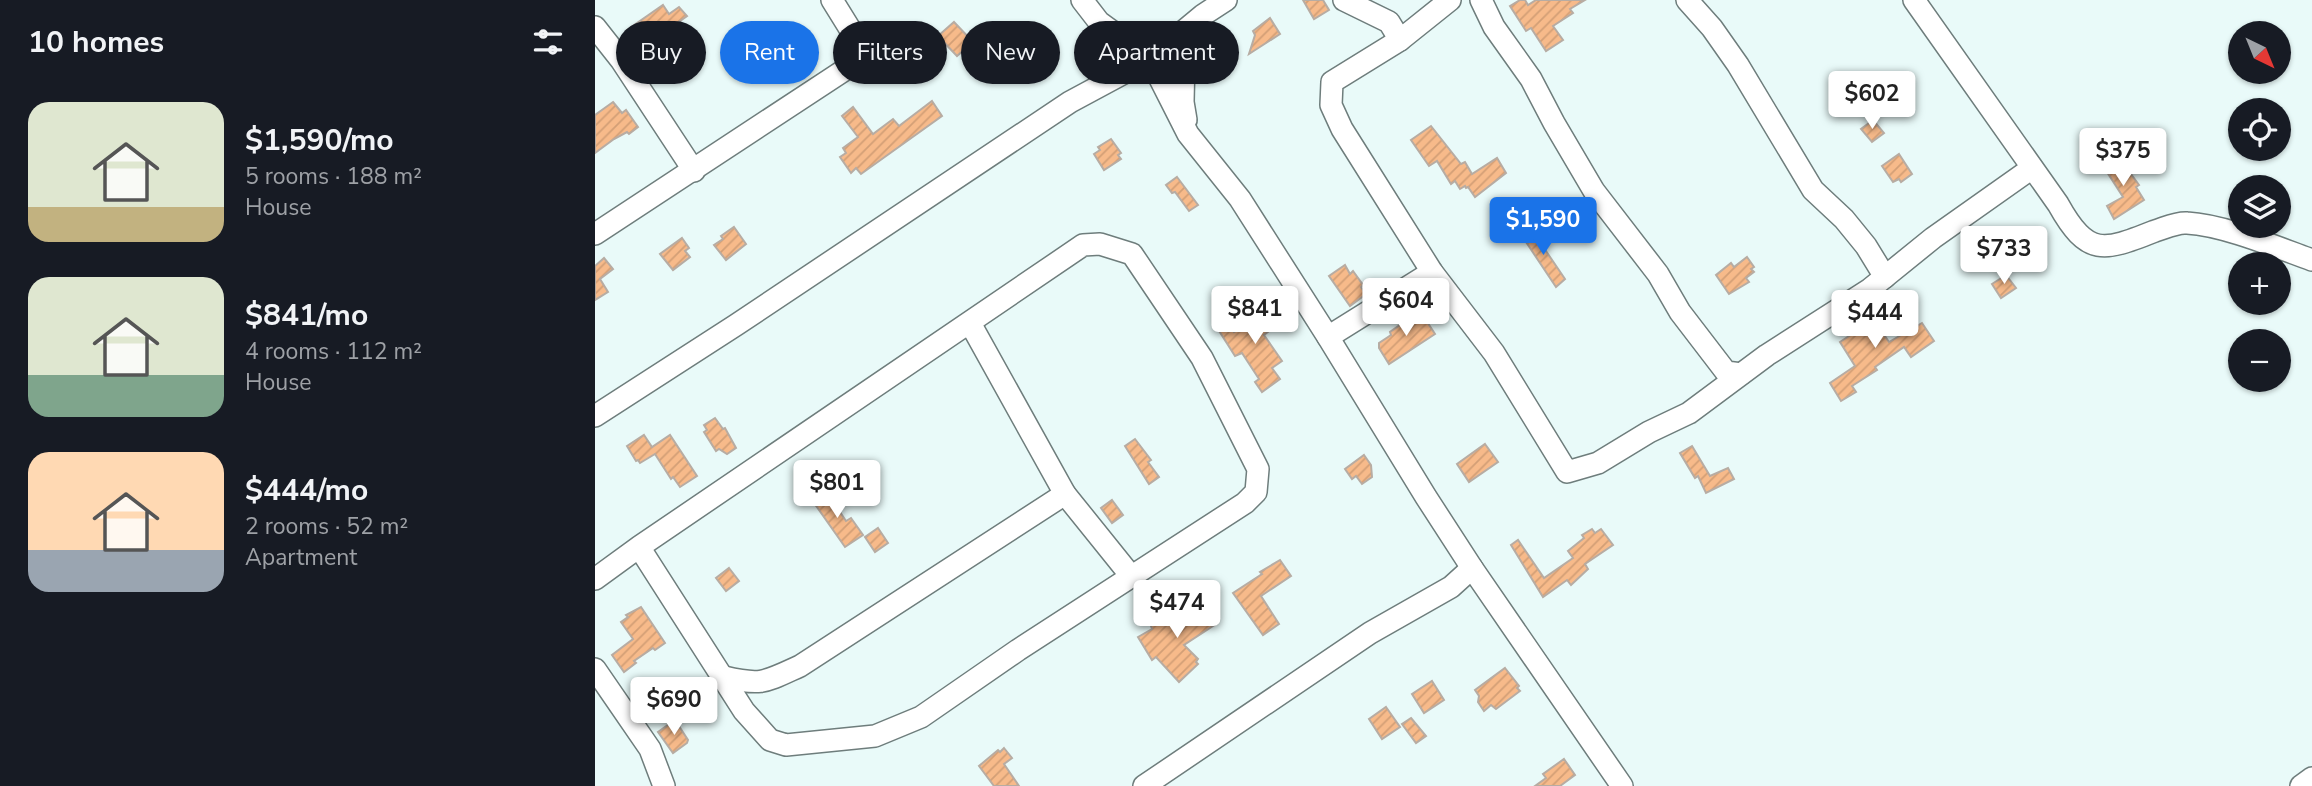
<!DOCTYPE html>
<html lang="en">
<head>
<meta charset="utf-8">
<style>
  body { margin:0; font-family:"Nunito Sans",sans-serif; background:#242831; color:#f1f3f6; height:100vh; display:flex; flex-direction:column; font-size:26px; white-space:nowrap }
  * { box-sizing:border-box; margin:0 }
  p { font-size:23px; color:#9ea1a6 }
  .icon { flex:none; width:38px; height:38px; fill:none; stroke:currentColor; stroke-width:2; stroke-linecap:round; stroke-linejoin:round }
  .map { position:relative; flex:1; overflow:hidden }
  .sheet { display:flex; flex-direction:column; background:#171b24; width:595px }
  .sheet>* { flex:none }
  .banner { position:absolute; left:21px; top:21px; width:665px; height:63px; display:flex; gap:14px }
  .needle { width:46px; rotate:137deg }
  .tools { position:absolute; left:1633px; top:21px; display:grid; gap:14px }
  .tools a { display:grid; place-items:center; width:63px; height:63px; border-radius:50%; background:#171b24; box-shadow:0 2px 5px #0004; font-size:35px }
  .price { position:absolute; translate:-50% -60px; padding:0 16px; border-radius:7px; background:#fff; color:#222; font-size:23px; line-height:46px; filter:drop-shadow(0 2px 4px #0008) }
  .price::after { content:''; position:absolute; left:50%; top:42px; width:21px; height:16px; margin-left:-10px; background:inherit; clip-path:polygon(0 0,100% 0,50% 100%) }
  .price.current { background:#1a73e8; color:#fff }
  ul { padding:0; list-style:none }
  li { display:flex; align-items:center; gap:21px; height:175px; padding:0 28px }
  li span { display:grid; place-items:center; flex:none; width:196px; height:140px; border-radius:21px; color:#555 }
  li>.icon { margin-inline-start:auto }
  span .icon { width:84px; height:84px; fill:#fffc; stroke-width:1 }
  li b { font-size:30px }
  h2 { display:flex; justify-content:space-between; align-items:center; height:84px; padding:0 28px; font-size:30px }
  .pill { padding:0 24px; border-radius:32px; background:#171b24; box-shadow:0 2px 5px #0004; font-size:24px; line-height:63px }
  .pill.current { background:#1a73e8; color:#fff }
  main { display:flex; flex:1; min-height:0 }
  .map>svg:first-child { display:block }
</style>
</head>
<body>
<main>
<section class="sheet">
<h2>10 homes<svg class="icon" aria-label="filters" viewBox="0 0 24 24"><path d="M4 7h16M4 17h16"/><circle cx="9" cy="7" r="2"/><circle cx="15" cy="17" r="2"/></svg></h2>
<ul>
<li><span style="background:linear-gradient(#dfe7d0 75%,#c2b280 0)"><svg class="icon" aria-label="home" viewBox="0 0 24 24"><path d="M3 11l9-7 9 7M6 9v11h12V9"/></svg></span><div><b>$1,590/mo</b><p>5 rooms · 188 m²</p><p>House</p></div></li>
<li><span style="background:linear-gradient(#dfe7d0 70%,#7fa58c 0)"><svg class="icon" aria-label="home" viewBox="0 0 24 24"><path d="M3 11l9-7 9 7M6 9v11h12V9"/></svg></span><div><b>$841/mo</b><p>4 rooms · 112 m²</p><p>House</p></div></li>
<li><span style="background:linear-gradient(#ffd9b3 70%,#9aa5b1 0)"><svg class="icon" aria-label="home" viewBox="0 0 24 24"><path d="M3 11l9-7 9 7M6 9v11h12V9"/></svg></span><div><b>$444/mo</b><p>2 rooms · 52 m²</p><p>Apartment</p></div></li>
</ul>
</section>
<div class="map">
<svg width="1717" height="786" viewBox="0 0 1717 786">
  <defs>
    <pattern id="building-hatch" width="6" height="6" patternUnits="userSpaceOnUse" patternTransform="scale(1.75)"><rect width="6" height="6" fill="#f7ba8a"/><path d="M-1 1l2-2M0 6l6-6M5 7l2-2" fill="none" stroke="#d39f76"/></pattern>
  </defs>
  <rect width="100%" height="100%" fill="#e9faf9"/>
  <g fill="url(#building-hatch)" stroke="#b7aca3" stroke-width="2">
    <polygon points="708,0 728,0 734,10 719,19"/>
    <polygon points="925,0 930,0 933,5 941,0 990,0 975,9 978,13 958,26 968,40 951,51 936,28 931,31 915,6"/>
    <polygon points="68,5 74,14 84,7 92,16 57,41 59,44 47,52 32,30"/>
    <polygon points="675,18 685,34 654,54 660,35 658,31"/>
    <polygon points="359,22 378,42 362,56 343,36"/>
    <polygon points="83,58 92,71 76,82 67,70"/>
    <polygon points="337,101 347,116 266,174 261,168 256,173 245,157 251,153 248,148 263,137 247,116 258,107 278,134 298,119 304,126"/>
    <polygon points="18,102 27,113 31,110 43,127 34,134 32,132 19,139 0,153 0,115"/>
    <polygon points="1278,120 1289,133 1277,142 1266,129"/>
    <polygon points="836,126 866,164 870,162 877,174 902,158 911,173 880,197 873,187 871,188 870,186 865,189 860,181 856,184 842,161 834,166 816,140"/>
    <polygon points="516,139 526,153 523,155 526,159 509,170 499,154 505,150 503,147"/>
    <polygon points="1304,154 1317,174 1306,182 1304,179 1298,182 1287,166"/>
    <polygon points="1522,155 1544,185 1541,187 1549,200 1519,219 1512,206 1528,197 1512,172 1515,170 1511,163"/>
    <polygon points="582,177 603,205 594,211 580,192 577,193 571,185"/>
    <polygon points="139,227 151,244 131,260 119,245 128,239 126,236"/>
    <polygon points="933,228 936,229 970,279 961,287 925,233"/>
    <polygon points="87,238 94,248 90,251 95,257 78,270 65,254"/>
    <polygon points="1152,257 1159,267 1156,269 1159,272 1151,278 1154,282 1134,294 1121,275 1136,263 1139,267"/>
    <polygon points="9,258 18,269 5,279 13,292 0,300 0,266"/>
    <polygon points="750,265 755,274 758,271 768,285 766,287 771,294 755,306 734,276"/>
    <polygon points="1411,275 1421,288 1406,298 1397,284"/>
    <polygon points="666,304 682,325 669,335 687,361 677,368 685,379 667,392 660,382 664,379 647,353 640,356 621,326 632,320 639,332 659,321 653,313"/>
    <polygon points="1281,307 1289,315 1281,323 1294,342 1327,323 1339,341 1316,357 1309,347 1280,367 1282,370 1257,386 1261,392 1246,401 1235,383 1260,366 1245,342 1263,330 1258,323"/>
    <polygon points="825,311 840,334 794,364 784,348 784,343 796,335 795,332"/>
    <polygon points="120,418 128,429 130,428 141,448 132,454 124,449 121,451 109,432 112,430 109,425"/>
    <polygon points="49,435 57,447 75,435 102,476 85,487 78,477 76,479 60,454 45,463 43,460 41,461 32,446"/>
    <polygon points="540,439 556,460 553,462 564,477 554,484 530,446"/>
    <polygon points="890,444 903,462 874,482 862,464"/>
    <polygon points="1097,446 1115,476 1133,468 1139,479 1111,493 1103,476 1100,478 1085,453"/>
    <polygon points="769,455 776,465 777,477 767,484 761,476 757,479 750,469"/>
    <polygon points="231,491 251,521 256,518 268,535 250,547 217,500"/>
    <polygon points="517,500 528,515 517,523 506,508"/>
    <polygon points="283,528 293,543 280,552 270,537"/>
    <polygon points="997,529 1000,533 1006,529 1018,545 990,564 993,569 976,585 972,580 948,597 916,545 923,540 949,578 978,558 973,551 989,538 987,535"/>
    <polygon points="685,560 696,576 666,596 684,624 668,635 638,593 667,574 665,572"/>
    <polygon points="134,568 144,581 131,591 121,578"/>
    <polygon points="606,605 621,624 589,645 603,659 601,662 603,664 584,682 561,657 557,660 543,637 557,629 556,626 568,618 571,622 594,608 596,612"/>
    <polygon points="46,607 70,643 60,650 58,648 39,661 41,663 29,672 17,655 38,639 26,622 33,617 31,615"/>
    <polygon points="910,668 924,686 922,688 925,691 901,709 896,705 889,711 883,702 884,696 880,690"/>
    <polygon points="837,681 849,700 829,713 817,694"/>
    <polygon points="791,707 805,727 787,739 774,719"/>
    <polygon points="816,718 831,736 821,743 807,724"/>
    <polygon points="80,720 93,740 92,743 78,753 63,732"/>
    <polygon points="409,748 417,758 409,764 424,786 399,786 384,766 403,750 405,752"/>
    <polygon points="969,759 980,775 965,786 940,786 951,778 948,774"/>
  </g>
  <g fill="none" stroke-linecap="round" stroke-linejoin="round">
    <g stroke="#6e7d7c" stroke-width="24">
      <g id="minor">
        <polyline points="487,0 504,22 555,59 593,134 645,199 733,337 831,497 877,568 1027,786"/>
        <polyline points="749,0 794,22 805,40"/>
        <polyline points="855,0 805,40 737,82 736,105 747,129 837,272 899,353 972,472 1003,463 1054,432 1094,413 1172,355 1275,289 1338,238 1437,168"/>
        <polyline points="886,0 899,27 936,79 959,123 999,191 1063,274 1085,312 1131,372 1146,374"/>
        <polyline points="1092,0 1117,28 1143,65 1218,190 1249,219 1271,246 1290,277"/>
        <path d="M1319 0 1463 204C1493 258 1509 251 1560 231 1570 228 1582 222 1592 223 1629 225 1681 247 1717 260"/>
        <polyline points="0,27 26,60 99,171"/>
        <polyline points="591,120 588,102 589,58 606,20"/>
        <polyline points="0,234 251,69 261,50 255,29 237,0"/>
        <polyline points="375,323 470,494 536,576"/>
        <polyline points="733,337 837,272"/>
        <polyline points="0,416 141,325 475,102 555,59 608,15 631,0"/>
        <polyline points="0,579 44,547 488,245 505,244 537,254 607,358 663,469 661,492 650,503 423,650 326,717 280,736 191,745 175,740 149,711 44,547"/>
        <polyline points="0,669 55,749 69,786"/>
        <path d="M129 677C167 686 170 682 205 666L470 494"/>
        <polyline points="549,786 775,633 856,587 877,568"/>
        <polyline points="1706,786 1717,778"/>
      </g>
    </g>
    <use href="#minor" stroke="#fff" stroke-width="21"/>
  </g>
</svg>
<div class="tools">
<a><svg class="needle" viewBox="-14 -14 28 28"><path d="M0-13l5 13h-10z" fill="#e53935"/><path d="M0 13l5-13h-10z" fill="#9ea1a6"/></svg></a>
<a><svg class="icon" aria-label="locate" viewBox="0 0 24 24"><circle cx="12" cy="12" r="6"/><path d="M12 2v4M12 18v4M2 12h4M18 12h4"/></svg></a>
<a><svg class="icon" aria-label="layers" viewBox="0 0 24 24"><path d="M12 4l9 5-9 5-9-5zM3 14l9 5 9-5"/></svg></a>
<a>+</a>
<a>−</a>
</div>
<b class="price" style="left:1277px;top:131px">$602</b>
<b class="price" style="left:1528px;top:188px">$375</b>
<b class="price current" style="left:948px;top:257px">$1,590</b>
<b class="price" style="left:1409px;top:286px">$733</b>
<b class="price" style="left:811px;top:338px">$604</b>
<b class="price" style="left:660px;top:346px">$841</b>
<b class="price" style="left:1280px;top:350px">$444</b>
<b class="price" style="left:242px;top:520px">$801</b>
<b class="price" style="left:582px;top:640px">$474</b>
<b class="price" style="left:79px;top:737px">$690</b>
<div class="banner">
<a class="pill">Buy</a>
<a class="pill current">Rent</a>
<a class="pill">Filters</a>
<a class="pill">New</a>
<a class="pill">Apartment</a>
</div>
</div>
</main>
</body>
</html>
